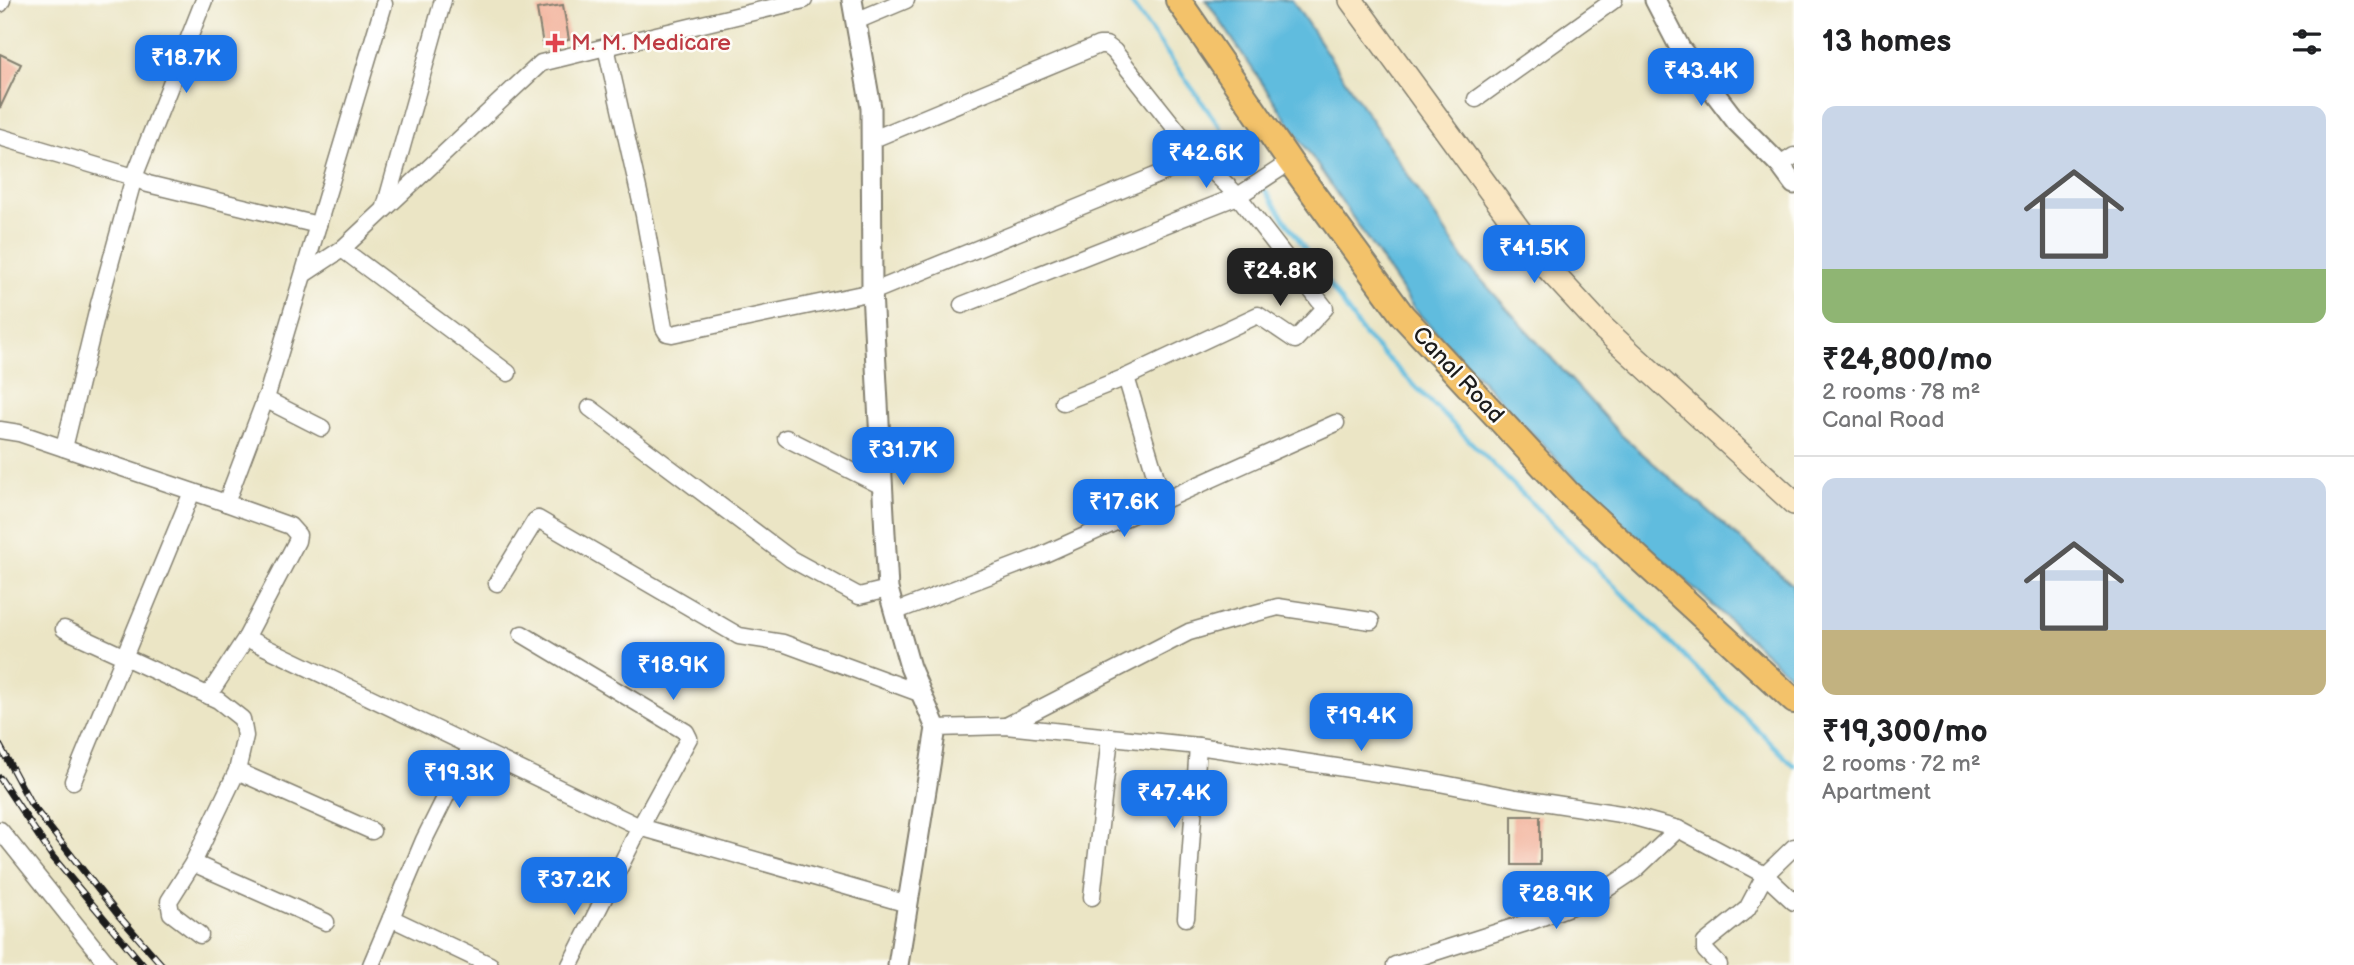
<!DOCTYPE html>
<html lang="en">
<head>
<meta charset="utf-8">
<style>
  body { margin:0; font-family:"Balsamiq Sans",sans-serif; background:#f6f6f6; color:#202124; height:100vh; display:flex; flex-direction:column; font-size:26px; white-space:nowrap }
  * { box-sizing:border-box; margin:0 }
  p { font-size:23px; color:#757577 }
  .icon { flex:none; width:38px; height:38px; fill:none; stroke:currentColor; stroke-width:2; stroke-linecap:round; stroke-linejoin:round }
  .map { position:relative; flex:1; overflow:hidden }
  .details { display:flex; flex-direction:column; background:#fff; width:560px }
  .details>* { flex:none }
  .price { position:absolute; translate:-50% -60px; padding:0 16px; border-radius:14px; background:#1a73e8; color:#fff; font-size:23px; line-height:46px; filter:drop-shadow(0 2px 4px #0008) }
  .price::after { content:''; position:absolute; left:50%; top:42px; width:21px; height:16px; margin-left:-10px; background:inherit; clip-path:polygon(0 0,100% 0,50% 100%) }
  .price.current { background:#222; color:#fff }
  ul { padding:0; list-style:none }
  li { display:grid; align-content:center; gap:14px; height:371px; padding:0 28px }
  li+li { border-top:2px solid #e0e0e0 }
  li span { display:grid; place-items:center; height:217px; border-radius:14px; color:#555 }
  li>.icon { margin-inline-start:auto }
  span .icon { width:126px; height:126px; fill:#fffc; stroke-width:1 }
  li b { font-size:30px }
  h2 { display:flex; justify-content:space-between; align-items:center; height:84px; padding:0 28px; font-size:30px }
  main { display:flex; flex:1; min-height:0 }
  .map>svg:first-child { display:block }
</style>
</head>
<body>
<main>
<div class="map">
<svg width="1794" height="965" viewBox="0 0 1794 965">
  <rect width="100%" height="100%" fill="#fdfcf7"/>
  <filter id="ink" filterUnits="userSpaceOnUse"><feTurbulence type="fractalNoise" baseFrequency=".0143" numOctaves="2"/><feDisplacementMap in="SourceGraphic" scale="14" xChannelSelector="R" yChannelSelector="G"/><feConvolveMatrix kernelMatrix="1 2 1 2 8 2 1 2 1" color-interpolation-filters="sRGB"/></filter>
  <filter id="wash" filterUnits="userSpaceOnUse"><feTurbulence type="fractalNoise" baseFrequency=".00686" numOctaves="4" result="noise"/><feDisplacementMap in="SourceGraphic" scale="28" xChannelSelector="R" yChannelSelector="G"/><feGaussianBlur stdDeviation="1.57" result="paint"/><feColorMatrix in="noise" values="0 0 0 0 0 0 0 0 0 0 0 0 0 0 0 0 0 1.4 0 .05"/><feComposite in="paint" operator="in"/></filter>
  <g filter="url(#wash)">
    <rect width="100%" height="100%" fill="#ebe5c5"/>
    <polygon fill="#60bcde" stroke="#3e6c7d" stroke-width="2" points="1206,0 1292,0 1467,264 1620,434 1794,586 1794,679 1588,492 1415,310"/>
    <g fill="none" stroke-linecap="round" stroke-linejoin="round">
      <g stroke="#60bcde" stroke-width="4.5">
        <polyline points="1129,0 1257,179"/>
        <polyline points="1262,186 1364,335 1794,766"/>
      </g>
    </g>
    <g id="blocks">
      <g fill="#f2b099">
        <polygon points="563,5 569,40 543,45 537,9"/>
        <polygon points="0,54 21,64 0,108"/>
        <rect x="1512" y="816" width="28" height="49"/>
      </g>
    </g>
  </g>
  <g filter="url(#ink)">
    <use href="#blocks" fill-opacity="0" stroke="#848070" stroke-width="2"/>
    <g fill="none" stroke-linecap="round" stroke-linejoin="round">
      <g stroke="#848070" stroke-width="19">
        <g id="minor">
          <polyline points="204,0 134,177 148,184 318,225"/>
          <polyline points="0,4 2,0"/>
          <polyline points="856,21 906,0"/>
          <polyline points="606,47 804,0"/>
          <polyline points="1476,99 1614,0"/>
          <polyline points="0,137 134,177 99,304 64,448"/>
          <polyline points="1780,165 1794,156"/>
          <polyline points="385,207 443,0"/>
          <polyline points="342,249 508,373"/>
          <polyline points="304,274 342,249 541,63 606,47 644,215 664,328 667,333 672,334 872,292 1199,158 1114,51 1106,45 1099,45 871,140"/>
          <polyline points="962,305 1238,196 1199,158"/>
          <polyline points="1126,377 1163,501"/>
          <polyline points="265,399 322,428"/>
          <polyline points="1063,402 1126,377 1258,315 1295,340 1325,308 1238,196 1290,162"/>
          <polyline points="590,408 791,559 859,596 888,589"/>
          <polyline points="0,430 19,433 226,503 268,392 384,4"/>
          <polyline points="786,438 882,486"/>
          <polyline points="226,503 290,526 298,535 297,541 246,638 640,827 908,904"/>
          <polyline points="497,583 535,521 538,519 739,636 783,643 922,694"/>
          <polyline points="894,612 1038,557 1336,423"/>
          <polyline points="64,629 218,700 242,719 245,736 237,771 372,831"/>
          <polyline points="522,634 686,732 689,738 640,827 570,965"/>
          <polyline points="208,696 246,638"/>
          <polyline points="1006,726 1189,632 1234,619 1278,607 1371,621"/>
          <polyline points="936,728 1006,726 1198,746 1429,781 1516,798 1627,815 1678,829 1765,875 1794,902"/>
          <polyline points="73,781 192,492"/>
          <polyline points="0,830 108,965"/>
          <polyline points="193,863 326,922"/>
          <polyline points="1092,897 1110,737"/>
          <polyline points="391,918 490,965"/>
          <polyline points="1186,918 1198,746"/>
          <polyline points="200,935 171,913 169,901 193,863 237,771"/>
          <polyline points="371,965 424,840 471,746"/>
          <polyline points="1395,965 1529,922 1593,898 1635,870 1678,829"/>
          <polyline points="1719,965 1705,950 1705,943 1747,909 1765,875 1794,847"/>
        </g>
      </g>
      <g stroke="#848070" stroke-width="23">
        <g id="tertiary">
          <polyline points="852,0 871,108 872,292 888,589 910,667 936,728 898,965"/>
          <polyline points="1655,0 1680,48 1736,121 1780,165 1794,184"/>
        </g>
      </g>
      <g stroke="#848070" stroke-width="26">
        <polyline id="secondary" points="1351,0 1543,263 1603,328 1794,503"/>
      </g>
      <g stroke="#848070" stroke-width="28">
        <polyline id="primary" points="1178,0 1290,162 1403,316 1567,492 1794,701"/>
      </g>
      <use href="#minor" stroke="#fff" stroke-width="16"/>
      <use href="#tertiary" stroke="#fff" stroke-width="19"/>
      <use href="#secondary" stroke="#fae7c3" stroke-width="23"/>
      <use href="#primary" stroke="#f3c26a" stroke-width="24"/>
      <g stroke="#1c1c1c" stroke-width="7">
        <g id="rail">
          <polyline points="0,746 31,804 119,916 162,965"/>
          <polyline points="0,778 52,856 143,965"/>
        </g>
      </g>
      <use href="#rail" stroke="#fdfcf7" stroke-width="4.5" stroke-dasharray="13" stroke-linecap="butt"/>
    </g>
  </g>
  <path fill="#e0444e" stroke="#fdfcf7" stroke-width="2.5" d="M551.5 32.5h7v7h7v7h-7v7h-7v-7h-7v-7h7z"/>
  <g text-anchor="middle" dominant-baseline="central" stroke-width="5" stroke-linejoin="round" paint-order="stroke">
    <g font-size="23" fill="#be3a42" stroke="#fdfcf7" text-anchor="start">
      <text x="571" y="43">M. M. Medicare</text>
    </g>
    <g font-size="23" fill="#1c1c1c" stroke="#fdfcf7">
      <text transform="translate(1458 375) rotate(47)">Canal Road</text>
    </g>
  </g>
</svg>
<b class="price" style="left:186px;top:95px">₹18.7K</b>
<b class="price" style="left:1701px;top:108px">₹43.4K</b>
<b class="price" style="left:1206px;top:190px">₹42.6K</b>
<b class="price" style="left:1534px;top:285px">₹41.5K</b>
<b class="price current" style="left:1280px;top:308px">₹24.8K</b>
<b class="price" style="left:903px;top:487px">₹31.7K</b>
<b class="price" style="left:1124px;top:539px">₹17.6K</b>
<b class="price" style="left:673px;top:702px">₹18.9K</b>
<b class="price" style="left:1361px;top:753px">₹19.4K</b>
<b class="price" style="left:459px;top:810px">₹19.3K</b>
<b class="price" style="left:1174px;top:830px">₹47.4K</b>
<b class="price" style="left:574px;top:917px">₹37.2K</b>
<b class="price" style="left:1556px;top:931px">₹28.9K</b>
</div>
<section class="details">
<h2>13 homes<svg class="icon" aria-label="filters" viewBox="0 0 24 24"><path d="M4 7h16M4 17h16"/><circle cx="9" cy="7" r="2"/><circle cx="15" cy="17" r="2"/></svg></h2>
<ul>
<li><span style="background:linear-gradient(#c9d6e8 75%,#8fb573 0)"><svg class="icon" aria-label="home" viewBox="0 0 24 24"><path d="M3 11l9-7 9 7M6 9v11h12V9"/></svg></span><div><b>₹24,800/mo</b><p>2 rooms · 78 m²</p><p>Canal Road</p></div></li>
<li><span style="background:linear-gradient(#c9d6e8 70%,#c2b280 0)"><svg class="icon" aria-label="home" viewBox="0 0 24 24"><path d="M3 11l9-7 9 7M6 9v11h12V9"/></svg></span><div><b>₹19,300/mo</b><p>2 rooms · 72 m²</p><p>Apartment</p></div></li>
</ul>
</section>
</main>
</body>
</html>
